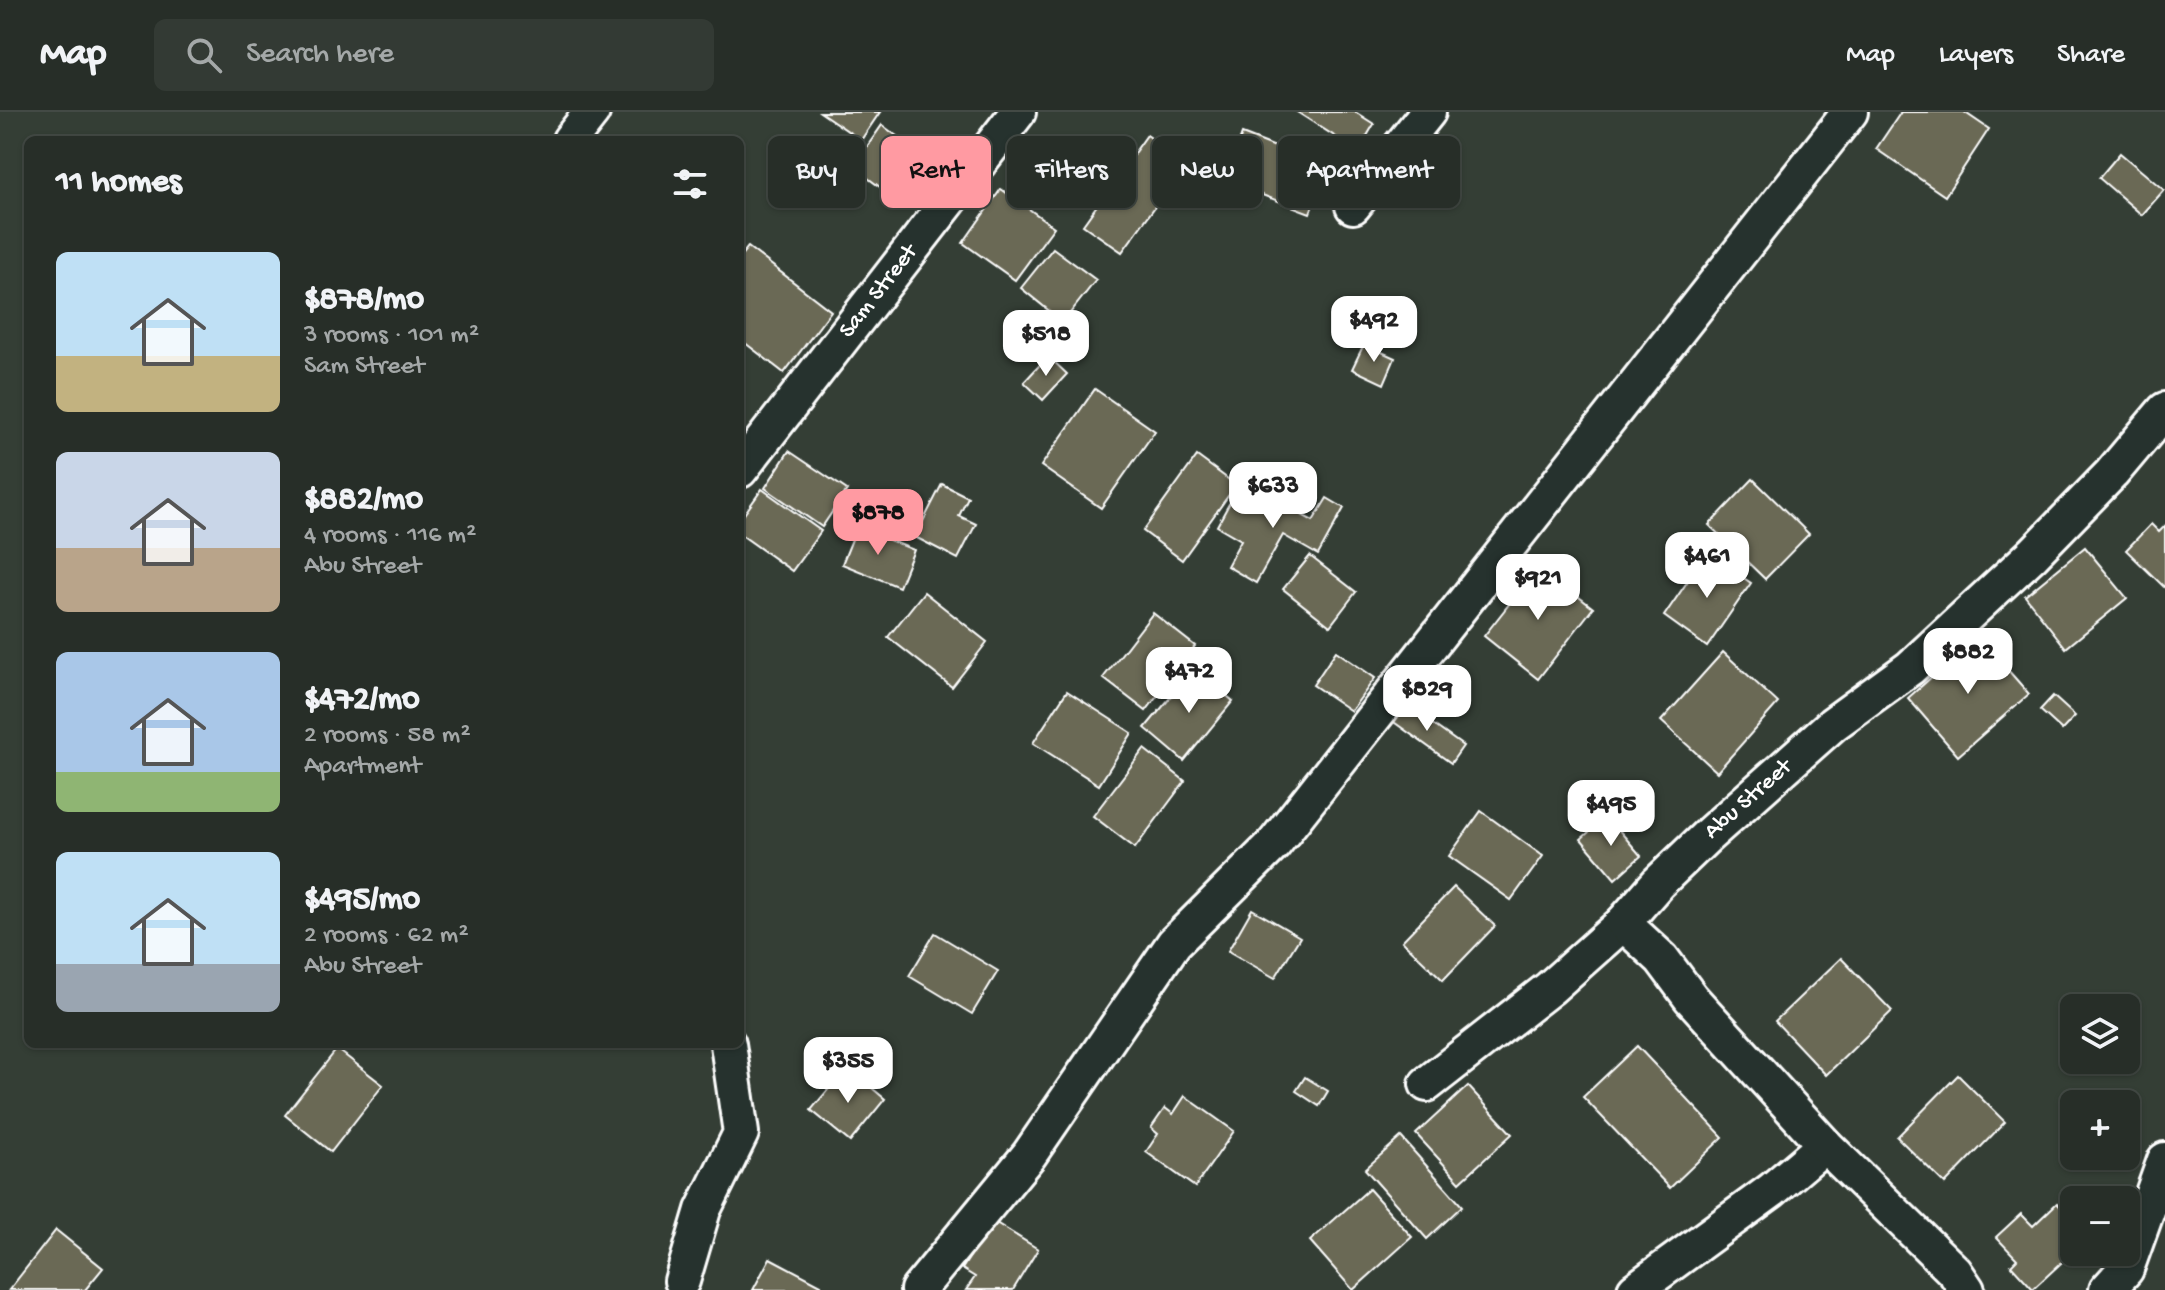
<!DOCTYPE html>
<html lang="en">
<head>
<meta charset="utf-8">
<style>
  body { margin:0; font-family:"Gochi Hand",sans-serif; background:#333a34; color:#f1f3f6; height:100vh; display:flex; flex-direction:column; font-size:30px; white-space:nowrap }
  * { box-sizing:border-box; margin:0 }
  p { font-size:26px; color:#a4a8a8 }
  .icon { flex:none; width:44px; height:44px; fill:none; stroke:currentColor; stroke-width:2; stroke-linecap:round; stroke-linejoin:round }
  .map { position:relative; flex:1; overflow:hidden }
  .side { position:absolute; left:24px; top:24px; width:720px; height:912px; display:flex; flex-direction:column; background:#272e28; border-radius:12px; box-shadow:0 2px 6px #0004,0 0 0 2px #434a45 }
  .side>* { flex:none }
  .guide { position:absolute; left:768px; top:24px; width:760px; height:72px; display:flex; gap:16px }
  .tools { position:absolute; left:2060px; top:882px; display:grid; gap:16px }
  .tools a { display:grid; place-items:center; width:80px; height:80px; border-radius:12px; background:#272e28; box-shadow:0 2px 6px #0004,0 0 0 2px #434a45; font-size:40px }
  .price { position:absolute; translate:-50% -68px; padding:0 18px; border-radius:16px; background:#fff; color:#222; font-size:26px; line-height:52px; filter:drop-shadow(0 2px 4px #0008) }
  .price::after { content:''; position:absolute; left:50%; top:48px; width:24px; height:18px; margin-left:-12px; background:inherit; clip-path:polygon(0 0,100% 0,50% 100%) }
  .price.selected { background:#ff9aa2; color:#111 }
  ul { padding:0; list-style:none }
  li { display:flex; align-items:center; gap:24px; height:200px; padding:0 32px }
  li span { display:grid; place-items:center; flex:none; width:224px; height:160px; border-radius:12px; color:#555 }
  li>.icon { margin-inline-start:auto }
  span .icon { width:96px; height:96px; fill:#fffc; stroke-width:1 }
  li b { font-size:34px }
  h2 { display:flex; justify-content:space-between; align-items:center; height:96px; padding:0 32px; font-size:34px }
  .tag { padding:0 28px; border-radius:12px; background:#272e28; box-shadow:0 2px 6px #0004,0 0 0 2px #434a45; font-size:28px; line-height:72px }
  .tag.selected { background:#ff9aa2; color:#111 }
  header { display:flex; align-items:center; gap:48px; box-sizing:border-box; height:112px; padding:0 40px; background:#272e28; border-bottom:2px solid #434a45 }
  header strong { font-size:38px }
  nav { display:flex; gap:44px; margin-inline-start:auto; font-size:28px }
  .search { width:560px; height:72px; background:#333a34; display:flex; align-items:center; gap:20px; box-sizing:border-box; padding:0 28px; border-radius:12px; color:#a4a8a8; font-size:30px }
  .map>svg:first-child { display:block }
</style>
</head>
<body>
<header>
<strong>Map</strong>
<div class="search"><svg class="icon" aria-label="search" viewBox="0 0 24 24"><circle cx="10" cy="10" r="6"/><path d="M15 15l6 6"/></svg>Search here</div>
<nav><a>Map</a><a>Layers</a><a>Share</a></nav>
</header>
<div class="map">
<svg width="2165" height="1178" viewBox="0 0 2165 1178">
  <rect width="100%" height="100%" fill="#343e35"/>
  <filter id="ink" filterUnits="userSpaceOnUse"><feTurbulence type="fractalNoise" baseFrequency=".0125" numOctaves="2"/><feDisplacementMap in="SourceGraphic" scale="16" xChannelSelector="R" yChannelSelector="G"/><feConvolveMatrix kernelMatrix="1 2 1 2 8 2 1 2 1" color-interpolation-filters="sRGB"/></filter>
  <g filter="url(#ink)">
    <g fill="#6b6955" stroke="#fff" stroke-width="2">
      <polygon points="820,0 880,0 861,28"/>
      <polygon points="1297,0 1355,0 1374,12 1358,39"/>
      <polygon points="1901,0 1964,0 1989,17 1945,84 1876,37"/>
      <polygon points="882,13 933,51 903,92 853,55"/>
      <polygon points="1242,22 1327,55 1310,101 1225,69"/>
      <polygon points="1147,23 1186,52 1122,140 1083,113"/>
      <polygon points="2120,41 2164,78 2142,103 2099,66"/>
      <polygon points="1001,77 1054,115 1015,168 963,131"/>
      <polygon points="748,135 831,199 784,261 740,227 740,145"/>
      <polygon points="1053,136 1096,168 1063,210 1021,176"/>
      <polygon points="1364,232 1395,246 1384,272 1352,257"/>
      <polygon points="1048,244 1067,262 1043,288 1024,270"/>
      <polygon points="1095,277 1155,319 1101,396 1041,354"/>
      <polygon points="789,339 847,378 822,415 765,376"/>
      <polygon points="1197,344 1236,373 1182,448 1143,419"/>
      <polygon points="1753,367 1809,422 1765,467 1709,413"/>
      <polygon points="942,372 968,385 959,404 976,412 958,447 915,425"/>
      <polygon points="762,377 821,419 792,459 740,422 740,408"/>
      <polygon points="1271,378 1300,394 1296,400 1313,409 1327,386 1344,396 1318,443 1283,423 1256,471 1227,454 1241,428 1217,414 1235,381 1261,396"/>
      <polygon points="2151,412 2159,420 2165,414 2165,476 2126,438"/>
      <polygon points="857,415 914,438 899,475 842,452"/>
      <polygon points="2085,435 2127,486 2066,536 2025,484"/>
      <polygon points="1707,441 1751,471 1707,535 1664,504"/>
      <polygon points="1310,444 1356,480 1330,514 1283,477"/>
      <polygon points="1539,454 1593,496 1538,567 1484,524"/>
      <polygon points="924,480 987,530 952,575 888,525"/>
      <polygon points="1153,501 1195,534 1146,599 1103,566"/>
      <polygon points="1978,524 2029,582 1958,644 1908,586"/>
      <polygon points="1336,539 1375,566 1351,599 1313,573"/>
      <polygon points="1723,540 1778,591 1717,660 1661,609"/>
      <polygon points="1194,557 1233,589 1184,649 1145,616"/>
      <polygon points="1067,579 1132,621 1099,673 1033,631"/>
      <polygon points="2053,584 2075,604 2062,618 2040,598"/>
      <polygon points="1403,591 1463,634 1451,651 1391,608"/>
      <polygon points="1144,637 1185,669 1135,736 1093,704"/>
      <polygon points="1481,699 1543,744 1511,788 1449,744"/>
      <polygon points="1607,704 1641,744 1615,767 1581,727"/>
      <polygon points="1454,775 1495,814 1443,868 1402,829"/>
      <polygon points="1252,797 1300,825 1275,866 1228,839"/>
      <polygon points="935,821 998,859 972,902 909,864"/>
      <polygon points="1841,846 1892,899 1826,963 1775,909"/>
      <polygon points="1637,934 1723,1025 1670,1076 1583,985"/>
      <polygon points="337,937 383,973 331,1040 285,1003"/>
      <polygon points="847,955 885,987 850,1030 811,998"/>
      <polygon points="1958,963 2005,1010 1945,1072 1897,1025"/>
      <polygon points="1305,965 1328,979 1319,994 1296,979"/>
      <polygon points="1468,974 1512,1022 1460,1070 1416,1022"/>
      <polygon points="1185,984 1234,1019 1195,1075 1146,1040 1158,1022 1151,1016 1165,996 1173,1002"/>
      <polygon points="1401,1025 1462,1094 1427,1127 1365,1057"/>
      <polygon points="1369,1077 1412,1125 1353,1178 1310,1129"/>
      <polygon points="2057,1091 2074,1110 2074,1139 2033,1177 2011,1153 2017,1147 1996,1125 2021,1102 2033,1114"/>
      <polygon points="993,1109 1038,1137 1013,1178 966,1178 975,1165 962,1157"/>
      <polygon points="56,1118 103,1156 85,1178 9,1178"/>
      <polygon points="770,1146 821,1173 819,1178 753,1178"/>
    </g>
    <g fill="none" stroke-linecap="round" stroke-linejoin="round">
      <g stroke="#fff" stroke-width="40">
        <g id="minor">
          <polyline points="570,28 592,0"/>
          <polyline points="1353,94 1428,0"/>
          <path id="s1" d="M740 358 1018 0"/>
          <polyline points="1427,972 1550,876 1623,811"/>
          <polyline points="682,1169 703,1098 741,1021 728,932"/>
          <polyline points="918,1178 1029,1043 1174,831 1274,732 1850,0"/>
          <polyline points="1635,1178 1772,1078 1825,1033"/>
          <path id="s2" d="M1967 1178 1955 1160 1825 1033 1691 886 1662 847 1623 811 1658 771 1706 725 1833 612 1910 556 2033 442 2112 361 2165 298"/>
          <polyline points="2107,1178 2126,1157 2165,1048"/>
        </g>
      </g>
      <use href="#minor" stroke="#26332d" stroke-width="34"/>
    </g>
  </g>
  <g text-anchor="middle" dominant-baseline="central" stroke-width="6" stroke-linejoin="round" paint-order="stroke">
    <g font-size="24" fill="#fff" stroke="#26332d">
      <text stroke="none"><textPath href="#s1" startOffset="226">Sam Street</textPath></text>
      <text stroke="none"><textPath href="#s2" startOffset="680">Abu Street</textPath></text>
    </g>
  </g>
</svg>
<div class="tools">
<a><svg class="icon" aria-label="layers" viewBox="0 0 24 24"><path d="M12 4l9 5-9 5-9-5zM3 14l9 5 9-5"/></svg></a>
<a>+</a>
<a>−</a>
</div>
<b class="price" style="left:1374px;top:252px">$492</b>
<b class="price" style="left:1046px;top:266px">$518</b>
<b class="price" style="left:1273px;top:418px">$633</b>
<b class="price selected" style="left:878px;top:445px">$878</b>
<b class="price" style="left:1707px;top:488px">$461</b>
<b class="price" style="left:1538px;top:510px">$921</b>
<b class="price" style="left:1968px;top:584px">$882</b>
<b class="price" style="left:1189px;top:603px">$472</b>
<b class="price" style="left:1427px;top:621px">$829</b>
<b class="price" style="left:1611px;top:736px">$495</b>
<b class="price" style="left:848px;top:993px">$355</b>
<div class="guide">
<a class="tag">Buy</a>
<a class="tag selected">Rent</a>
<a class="tag">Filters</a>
<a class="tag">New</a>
<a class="tag">Apartment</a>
</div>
<section class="side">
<h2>11 homes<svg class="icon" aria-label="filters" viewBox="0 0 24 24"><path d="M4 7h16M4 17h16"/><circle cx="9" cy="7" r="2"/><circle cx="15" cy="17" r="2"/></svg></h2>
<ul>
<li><span style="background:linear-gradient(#bfe0f5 65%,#c2b280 0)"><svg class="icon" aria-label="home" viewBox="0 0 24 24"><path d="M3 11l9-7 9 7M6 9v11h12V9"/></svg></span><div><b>$878/mo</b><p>3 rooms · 101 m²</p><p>Sam Street</p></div></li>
<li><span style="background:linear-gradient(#c9d6e8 60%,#b9a48a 0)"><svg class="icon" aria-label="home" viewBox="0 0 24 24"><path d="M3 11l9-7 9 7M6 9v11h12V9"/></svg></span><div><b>$882/mo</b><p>4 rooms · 116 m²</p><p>Abu Street</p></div></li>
<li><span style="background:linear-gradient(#a9c7e8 75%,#8fb573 0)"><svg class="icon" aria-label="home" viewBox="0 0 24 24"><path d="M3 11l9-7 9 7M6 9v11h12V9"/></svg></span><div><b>$472/mo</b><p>2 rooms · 58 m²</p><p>Apartment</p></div></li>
<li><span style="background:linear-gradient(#bfe0f5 70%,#9aa5b1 0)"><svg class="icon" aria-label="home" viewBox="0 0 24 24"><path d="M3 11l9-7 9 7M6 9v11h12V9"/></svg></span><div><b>$495/mo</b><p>2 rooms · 62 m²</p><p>Abu Street</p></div></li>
</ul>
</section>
</div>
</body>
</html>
